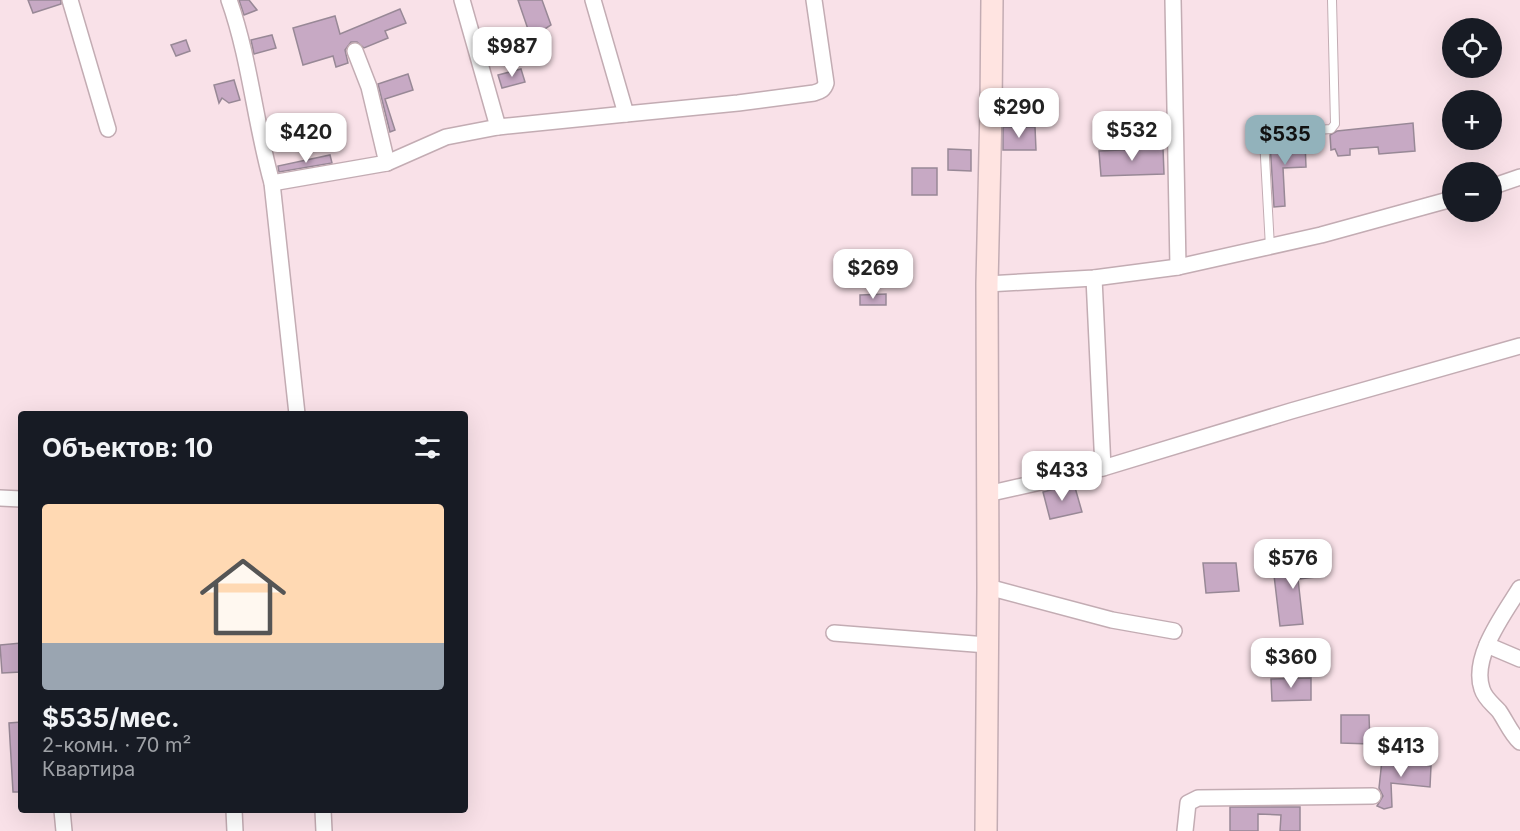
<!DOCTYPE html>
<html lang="ru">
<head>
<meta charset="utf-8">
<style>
  body { margin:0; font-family:Inter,sans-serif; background:#242831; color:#f1f3f6; height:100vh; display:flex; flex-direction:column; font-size:22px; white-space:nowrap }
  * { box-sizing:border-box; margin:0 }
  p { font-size:20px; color:#9ea1a6 }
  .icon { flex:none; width:33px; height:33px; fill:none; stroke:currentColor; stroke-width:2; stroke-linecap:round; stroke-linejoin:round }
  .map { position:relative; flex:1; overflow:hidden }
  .panel { position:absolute; left:18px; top:411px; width:450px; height:402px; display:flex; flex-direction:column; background:#171b24; border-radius:6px; box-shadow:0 6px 24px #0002 }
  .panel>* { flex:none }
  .buttons { position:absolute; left:1442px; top:18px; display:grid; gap:12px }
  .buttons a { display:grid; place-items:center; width:60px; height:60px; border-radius:50%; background:#171b24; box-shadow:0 6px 24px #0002; font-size:30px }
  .price { position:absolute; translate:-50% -51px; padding:0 14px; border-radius:12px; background:#fff; color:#222; font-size:20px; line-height:39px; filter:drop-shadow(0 2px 3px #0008) }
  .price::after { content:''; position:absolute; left:50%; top:36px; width:18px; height:14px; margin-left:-9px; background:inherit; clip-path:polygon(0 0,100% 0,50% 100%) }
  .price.active { background:#92b2bb; color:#111 }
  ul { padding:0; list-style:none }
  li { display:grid; align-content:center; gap:12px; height:318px; padding:0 24px }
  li+li { border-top:2px solid #363941 }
  li span { display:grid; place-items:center; height:186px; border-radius:6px; color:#555 }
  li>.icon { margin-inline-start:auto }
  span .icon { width:108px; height:108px; fill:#fffc; stroke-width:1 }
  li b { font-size:26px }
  h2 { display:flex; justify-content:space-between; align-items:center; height:72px; padding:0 24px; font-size:26px }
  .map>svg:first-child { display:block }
</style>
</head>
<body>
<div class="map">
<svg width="1520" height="831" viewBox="0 0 1520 831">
  <rect width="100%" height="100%" fill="#f9e1e8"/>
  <g fill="#c7a9c4" stroke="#988896" stroke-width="1.5">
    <polygon points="28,0 61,0 61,4 33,13"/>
    <polygon points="239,0 249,0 257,10 244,15"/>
    <polygon points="518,0 542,0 551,25 531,38"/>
    <polygon points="400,9 406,23 385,31 388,38 364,48 357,42 351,42 345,50 348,63 336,67 333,56 303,65 293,28 335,16 340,34"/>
    <polygon points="272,35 276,48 254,54 251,40"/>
    <polygon points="186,40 190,51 176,56 171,45"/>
    <polygon points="521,69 525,82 502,88 498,75"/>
    <polygon points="408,74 413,90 385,99 395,130 390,132 378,84"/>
    <polygon points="234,80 240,100 229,103 222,98 219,103 214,85"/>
    <polygon points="309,117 311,129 271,137 268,125"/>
    <polygon points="1413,123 1415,151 1379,154 1378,147 1350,149 1350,155 1338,156 1335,149 1331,150 1330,135 1337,131"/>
    <polygon points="1003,127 1035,127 1036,150 1003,150"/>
    <polygon points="1305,142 1306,167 1283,168 1285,206 1274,207 1270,143"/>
    <polygon points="1163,148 1164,174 1101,176 1099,151"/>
    <polygon points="948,149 971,150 971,171 948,170"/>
    <polygon points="330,155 332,163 279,172 278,166"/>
    <rect x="912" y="168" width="25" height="27"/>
    <polygon points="886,294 886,305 860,305 860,295"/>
    <polygon points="1074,484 1082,512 1050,519 1043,492"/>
    <polygon points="1323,561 1325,576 1298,579 1303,624 1280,626 1273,567"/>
    <polygon points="1203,563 1236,563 1239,591 1206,593"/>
    <polygon points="21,643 21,672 2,673 0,645"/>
    <polygon points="1311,678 1311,700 1272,701 1271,679"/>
    <polygon points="1341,715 1369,715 1370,744 1341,743"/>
    <polygon points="21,722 21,792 13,792 9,723"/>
    <polygon points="1382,760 1431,766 1430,787 1391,783 1392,807 1384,809 1377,806 1383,796 1379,788"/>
    <polygon points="1230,807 1300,807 1300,831 1280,831 1281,815 1258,814 1258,831 1230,831"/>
  </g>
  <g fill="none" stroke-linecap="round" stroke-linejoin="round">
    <g stroke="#c3acb3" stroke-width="10">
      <polyline id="lane" points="1270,247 1264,139 1273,133 1331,129 1335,124 1332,0"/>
    </g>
    <g stroke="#c3acb3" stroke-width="18">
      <g id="street">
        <polyline points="70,0 108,129"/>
        <path d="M229 0C250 59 255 123 272 183L297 414"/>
        <polyline points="462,0 498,127 626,114"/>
        <path d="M593 0 626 114 738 103 814 93C820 91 824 90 826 83L814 0"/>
        <polyline points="1173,0 1178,267"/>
        <polyline points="387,163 446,137 498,127"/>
        <polyline points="272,183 387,163 369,87 355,51"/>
        <polyline points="1491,187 1520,177"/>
        <polyline points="1094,278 1103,468"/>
        <polyline points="987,284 1094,278 1178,267 1321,235 1452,199"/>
        <polyline points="987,494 1103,468 1291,411 1520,346"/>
        <polyline points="0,498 21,499"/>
        <polyline points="988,587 1112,620 1174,631"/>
        <path d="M1520 588C1504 614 1471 657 1482 689 1485 699 1493 704 1499 711 1506 721 1511 734 1520 742"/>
        <polyline points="834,633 987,645"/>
        <polyline points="1487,645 1520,659"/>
        <polyline points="62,810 64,831"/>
        <polyline points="234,810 235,831"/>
        <polyline points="323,810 324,831"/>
        <polyline points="1185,831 1188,803 1198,798 1373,796"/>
      </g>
    </g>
    <g stroke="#c3acb3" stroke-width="24">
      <polyline id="secondary" points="986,831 988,587 987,284 991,108 992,0"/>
    </g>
    <use href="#lane" stroke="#fff" stroke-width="8"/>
    <use href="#street" stroke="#fff" stroke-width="15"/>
    <use href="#secondary" stroke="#ffe4e1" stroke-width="21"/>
  </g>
</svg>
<div class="buttons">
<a><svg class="icon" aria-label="locate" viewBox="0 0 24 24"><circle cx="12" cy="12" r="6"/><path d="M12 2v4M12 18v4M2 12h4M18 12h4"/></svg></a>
<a>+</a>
<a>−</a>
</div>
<b class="price" style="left:512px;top:78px">$987</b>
<b class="price" style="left:1019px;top:139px">$290</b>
<b class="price" style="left:1132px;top:162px">$532</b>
<b class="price" style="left:306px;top:164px">$420</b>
<b class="price active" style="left:1285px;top:166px">$535</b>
<b class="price" style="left:873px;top:300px">$269</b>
<b class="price" style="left:1062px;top:502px">$433</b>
<b class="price" style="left:1293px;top:590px">$576</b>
<b class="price" style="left:1291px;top:689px">$360</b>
<b class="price" style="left:1401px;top:778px">$413</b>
<section class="panel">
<h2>Объектов: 10<svg class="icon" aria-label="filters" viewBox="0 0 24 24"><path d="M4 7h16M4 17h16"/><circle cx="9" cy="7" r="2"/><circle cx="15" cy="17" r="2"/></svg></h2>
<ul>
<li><span style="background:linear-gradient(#ffd9b3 75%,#9aa5b1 0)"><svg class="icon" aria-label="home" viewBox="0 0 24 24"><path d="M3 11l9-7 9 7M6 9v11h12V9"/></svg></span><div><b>$535/мес.</b><p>2-комн. · 70 m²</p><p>Квартира</p></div></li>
</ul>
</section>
</div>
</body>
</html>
